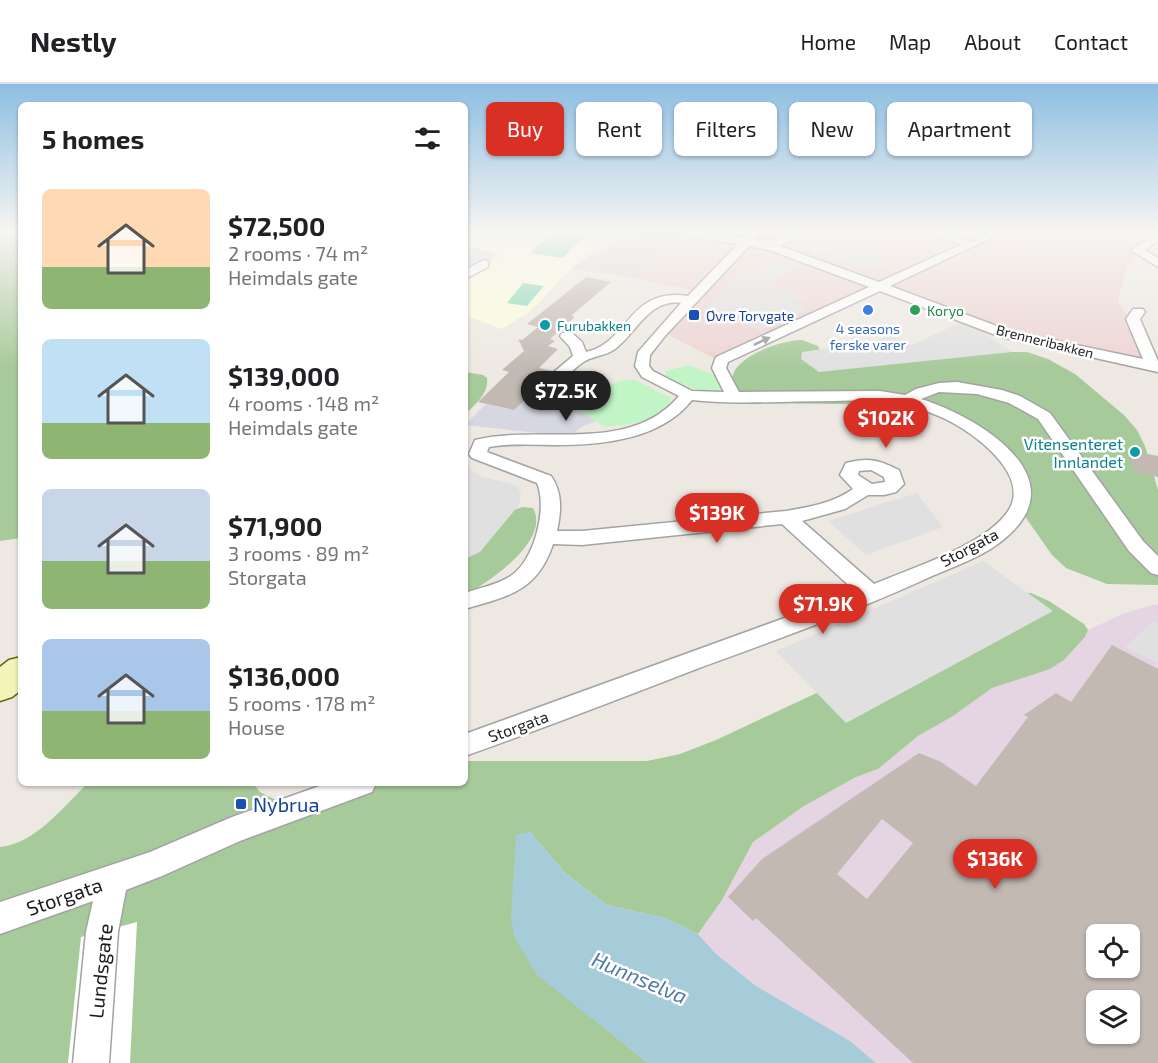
<!DOCTYPE html>
<html lang="en">
<head>
<meta charset="utf-8">
<style>
  body { margin:0; font-family:"Exo 2",sans-serif; background:#f2f2f2; color:#202124; height:100vh; display:flex; flex-direction:column; font-size:22px; white-space:nowrap }
  * { box-sizing:border-box; margin:0 }
  p { font-size:20px; color:#757577 }
  .icon { flex:none; width:33px; height:33px; fill:none; stroke:currentColor; stroke-width:2; stroke-linecap:round; stroke-linejoin:round }
  .map { position:relative; flex:1; overflow:hidden }
  .drawer { position:absolute; left:18px; top:18px; width:450px; height:684px; display:flex; flex-direction:column; background:#fff; border-radius:9px; box-shadow:0 2px 4px #0004 }
  .drawer>* { flex:none }
  .top-card { position:absolute; left:486px; top:18px; width:570px; height:54px; display:flex; gap:12px }
  .buttons { position:absolute; left:1086px; top:840px; display:grid; gap:12px }
  .buttons a { display:grid; place-items:center; width:54px; height:54px; border-radius:9px; background:#fff; box-shadow:0 2px 4px #0004; font-size:30px }
  .price { position:absolute; translate:-50% -51px; padding:0 14px; border-radius:21px; background:#d93025; color:#fff; font-size:20px; line-height:39px; filter:drop-shadow(0 2px 3px #0008) }
  .price::after { content:''; position:absolute; left:50%; top:36px; width:18px; height:14px; margin-left:-9px; background:inherit; clip-path:polygon(0 0,100% 0,50% 100%) }
  .price.on { background:#222; color:#fff }
  ul { padding:0; list-style:none }
  li { display:flex; align-items:center; gap:18px; height:150px; padding:0 24px }
  li span { display:grid; place-items:center; flex:none; width:168px; height:120px; border-radius:9px; color:#555 }
  li>.icon { margin-inline-start:auto }
  span .icon { width:72px; height:72px; fill:#fffc; stroke-width:1 }
  li b { font-size:26px }
  h2 { display:flex; justify-content:space-between; align-items:center; height:72px; padding:0 24px; font-size:26px }
  .chip { padding:0 21px; border-radius:9px; background:#fff; box-shadow:0 2px 4px #0004; font-size:21px; line-height:54px }
  .chip.on { background:#d93025; color:#fff }
  header { display:flex; align-items:center; gap:36px; box-sizing:border-box; height:84px; padding:0 30px; background:#fff; border-bottom:2px solid #e0e0e0 }
  header strong { font-size:28px }
  nav { display:flex; gap:33px; margin-inline-start:auto; font-size:21px }
  .map>svg:first-child { display:block }
</style>
</head>
<body>
<header>
<strong>Nestly</strong>
<nav><a>Home</a><a>Map</a><a>About</a><a>Contact</a></nav>
</header>
<div class="map">
<svg width="1158" height="979" viewBox="0 0 1158 979">
  <rect width="100%" height="100%" fill="#ede9e2"/>
  <g fill="#dad9d9">
    <polygon points="465,148 497,165 465,230"/>
    <polygon points="633,148 755,148 745,158 687,148 638,195 613,190 569,185"/>
  </g>
  <polygon fill="#edd4d2" points="687,148 745,158 755,148 1158,148 1158,157 1145,164 1127,183 1118,217 1158,279 1081,272 879,200 723,279 663,248 699,208 638,195"/>
  <path fill="#e5d5e2" fill-rule="evenodd" d="M1153 521H1158V979H876L850 957 756 902 715 869 698 850 722 816 753 758 804 722 856 693 878 685 918 652 953 632 992 604 1049 585 1064 576 1085 553 1088 546 1125 529ZM1096 850H1130V884H1096ZM1096 916H1130V950H1096Z"/>
  <polygon fill="#fcfcdc" points="465,148 612,148 562,194 532,226 502,245 465,231 465,194 502,172 465,160"/>
  <g fill="#a7ca9a">
    <polygon points="0,148 21,148 21,454 0,457"/>
    <path d="M802 256 818 262 824 274 961 268H1027L1048 275 1075 290 1124 331 1137 346 1145 362 1158 406V501L1107 500 1066 484 1052 471 1026 434 1017 413 1016 397 993 364 972 348 935 329 899 321 769 319C690 299 758 258 802 256Z"/>
    <path d="M465 288 483 291 487 294C489 310 475 320 465 331Z"/>
    <path d="M522 423 533 424C551 457 489 497 465 512V467L509 428Z"/>
    <path d="M997 508 1031 509 1049 517 1084 540 1088 546 1085 553 1064 576 1050 585 992 604 953 632 918 652 878 685 856 693 804 722 753 758 722 816 698 850 665 834 607 821 565 789 530 748 536 889 648 979H0V763C35 760 64 722 88 699H253L260 708 276 716 323 717 375 699H465V677H647L680 670 716 656 883 578Z"/>
  </g>
  <g fill="#c1f5c6">
    <path d="M688 281 717 292 722 304C704 313 682 300 666 292V287Z"/>
    <path d="M626 296H635L671 314C664 339 626 340 606 343L577 325 576 319 583 312 600 303Z"/>
  </g>
  <g fill="#85d7b8">
    <polygon points="553,148 588,149 563,174 530,169"/>
    <polygon points="523,199 544,202 527,222 507,219"/>
  </g>
  <g fill="#e0e0e0">
    <polygon points="822,151 839,155 833,158 888,179 870,184 833,172 839,167 830,164 818,168 800,161"/>
    <polygon points="791,174 808,181 769,197 752,190 756,184 777,176 784,178"/>
    <polygon points="740,187 806,213 794,219 808,225 760,246 730,234 702,229"/>
    <polygon points="959,239 983,248 1012,268 819,288 801,275 802,268 870,258 890,252 912,261"/>
    <polygon points="465,381 480,392 516,401 521,409 519,421 480,468 465,475"/>
    <polygon points="917,409 943,443 866,471 828,437"/>
    <polygon points="983,477 1053,527 846,639 776,567"/>
    <polygon points="1158,537 1158,579 1125,563 1147,542"/>
  </g>
  <polygon fill="#d7d7e2" points="574,291 579,293 563,313 576,319 577,325 596,337 583,342 574,349 539,349 465,341 486,320 514,326 530,312 544,313 555,304 559,305"/>
  <polygon fill="#a5ccd8" points="530,748 565,789 607,821 665,834 698,850 715,869 756,902 850,957 876,979 648,979 536,890 514,852 511,833 516,751"/>
  <polygon fill="#fff" points="137,838 130,979 68,979 81,853"/>
  <g fill="#c1b9b2" fill-rule="evenodd">
    <polygon points="586,193 611,198 572,231 574,234 550,255 555,257 548,262 558,265 539,284 552,287 555,293 561,294 559,296 563,297 547,311 539,314 529,312 514,326 478,318 509,288 502,286 524,267 518,255 522,256 538,243 527,240"/>
    <polygon points="1128,366 1158,372 1158,393 1134,388"/>
    <path d="M1112 561 1158 585V979H913L756 834 753 837 728 813 762 775 919 669 941 678 976 702 1028 633 1024 631 1056 609 1071 618ZM882 735 913 759 867 815 837 790ZM1096 850H1130V884H1096ZM1096 916H1130V950H1096Z"/>
  </g>
  <g fill="none" stroke-linecap="round" stroke-linejoin="round">
    <polyline stroke="#c3c0ba" stroke-width="10" stroke-dasharray="10 4.5" stroke-linecap="butt" points="1069,148 1072,149"/>
    <g stroke="#a3a3a3" stroke-width="4">
      <polygon id="pedestrian" points="991,148 1002,148 975,162 968,160"/>
    </g>
    <g stroke="#a3a3a3" stroke-width="3">
      <g id="minor">
        <path d="M677 148H702L744 154 750 148H761L754 156C774 159 790 148 810 148L780 162 879 198 962 160 927 148H943L978 160 890 202 1010 247 1143 275 1126 235 1133 225H1143L1145 228 1140 235 1158 277V288L1001 253 880 207 728 278 726 284 739 308 880 307 905 311 916 305 939 299 957 298 1002 306 1020 312 1050 329 1143 457 1158 472V491L1151 489 1129 467 1038 335 1009 319 977 310 939 308 921 315C970 330 1071 386 1014 446 989 473 950 483 919 498 848 530 773 557 699 584 621 614 544 644 465 672V650L856 508 782 440 582 461 553 460C537 508 508 512 465 525V509C479 504 496 501 509 493 534 479 548 424 537 399L472 374 469 370 475 356C539 340 630 371 679 312L642 293 635 282 638 268 681 219C650 214 636 249 615 265 605 272 594 272 585 277 574 283 570 294 557 291L554 288 573 272 570 263 560 252 562 249H572L582 258 586 268C629 259 628 203 688 212L738 160 682 151ZM749 162 769 166 869 203 716 273 712 284 724 308 692 307 653 287 649 282 650 271 665 252ZM692 316C739 321 787 317 834 317 850 317 868 315 884 317 904 320 923 325 941 333 971 346 1036 392 1006 430 982 462 912 484 874 500L802 437 845 425 868 411H884L896 408 904 400 899 386C878 376 870 373 846 379L840 391 853 405C833 419 810 423 786 427L582 447H557C561 428 563 409 551 392L487 368 489 363C511 359 534 361 557 361 604 361 661 355 692 316ZM871 386 884 393 885 398 872 400 858 391 859 387Z"/>
        <polygon points="1158,149 1158,157 1145,166 1158,174 1158,183 1131,166"/>
        <polygon points="484,176 488,177 488,183 465,195 465,186"/>
        <polygon points="328,699 376,699 372,708 240,757 162,792 126,806 118,848 109,979 73,979 86,848 93,817 0,850 0,818 150,768 232,733"/>
      </g>
    </g>
    <g stroke="#5f6a0c" stroke-width="3">
      <polygon id="secondary" points="21,573 21,606 12,613 0,617 0,583 9,576"/>
    </g>
    <use href="#pedestrian" fill="#fff" fill-rule="evenodd"/>
    <use href="#minor" fill="#fff" fill-rule="evenodd"/>
    <use href="#secondary" fill="#f1f5b9" fill-rule="evenodd"/>
  </g>
  <defs><path id="oneway-solid" d="M-6-.8H1V-3.2L6.5 0L1 3.2V.8H-6Z" transform="scale(1.5)"/></defs>
  <use fill="#999" href="#oneway-solid" transform="translate(762 257) rotate(-25)"/>
  <linearGradient id="sky" x2="0" y2="1"><stop stop-color="#8dbee2"/><stop offset="0.52" stop-color="#f7f5f2"/><stop offset="1" stop-color="#f7f5f2" stop-opacity="0"/></linearGradient>
  <rect width="1158" height="285" fill="url(#sky)"/>
  <circle fill="#3f7fe0" stroke="#fff" stroke-width="2" cx="868" cy="226" r="6"/>
  <circle fill="#2e9e5b" stroke="#fff" stroke-width="2" cx="915" cy="226" r="6"/>
  <g fill="#1a4fb4" stroke="#fff" stroke-width="2">
    <rect x="688" y="225" width="12" height="12" rx="3"/>
    <rect x="235" y="714" width="12" height="12" rx="3"/>
  </g>
  <g fill="#0f9aa8" stroke="#fff" stroke-width="2">
    <circle cx="545" cy="241" r="6"/>
    <circle cx="1135" cy="368" r="6"/>
  </g>
  <g text-anchor="middle" dominant-baseline="central" stroke-width="5" stroke-linejoin="round" paint-order="stroke">
    <g font-size="14" fill="#27864d" stroke="#fff" text-anchor="start">
      <text x="927" y="226">Koryo</text>
    </g>
    <g font-size="14" fill="#164399" stroke="#fff" text-anchor="start">
      <text x="706" y="231">Øvre Torvgate</text>
    </g>
    <g font-size="14" fill="#0d838f" stroke="#fff" text-anchor="start">
      <text x="557" y="241">Furubakken</text>
    </g>
    <g font-size="14" fill="#366cbe" stroke="#fff">
      <text x="868" y="244">4 seasons<tspan x="868" dy="16">ferske varer</tspan></text>
    </g>
    <g font-size="14" fill="#1c1c1c" stroke="#fff">
      <text transform="translate(1045 257) rotate(14)">Brenneribakken</text>
    </g>
    <g font-size="16" fill="#0d838f" stroke="#fff" text-anchor="end">
      <text x="1123" y="359">Vitensenteret<tspan x="1123" dy="18">Innlandet</tspan></text>
    </g>
    <g font-size="16" fill="#1c1c1c" stroke="#fff">
      <text transform="translate(969 463) rotate(-28)">Storgata</text>
      <text transform="translate(518 642) rotate(-20)">Storgata</text>
    </g>
    <g font-size="20" fill="#164399" stroke="#fff" text-anchor="start">
      <text x="253" y="720">Nybrua</text>
    </g>
    <g font-size="20" fill="#1c1c1c" stroke="#fff">
      <text transform="translate(64 812) rotate(-19)">Storgata</text>
      <text transform="translate(100 887) rotate(-84)">Lundsgate</text>
    </g>
    <g font-size="21" font-style="italic" fill="#5079a5" stroke="#fff">
      <text transform="translate(640 893) rotate(23)">Hunnselva</text>
    </g>
  </g>
</svg>
<div class="buttons">
<a><svg class="icon" aria-label="locate" viewBox="0 0 24 24"><circle cx="12" cy="12" r="6"/><path d="M12 2v4M12 18v4M2 12h4M18 12h4"/></svg></a>
<a><svg class="icon" aria-label="layers" viewBox="0 0 24 24"><path d="M12 4l9 5-9 5-9-5zM3 14l9 5 9-5"/></svg></a>
</div>
<b class="price on" style="left:566px;top:338px">$72.5K</b>
<b class="price" style="left:886px;top:365px">$102K</b>
<b class="price" style="left:717px;top:460px">$139K</b>
<b class="price" style="left:823px;top:551px">$71.9K</b>
<b class="price" style="left:995px;top:806px">$136K</b>
<div class="top-card">
<a class="chip on">Buy</a>
<a class="chip">Rent</a>
<a class="chip">Filters</a>
<a class="chip">New</a>
<a class="chip">Apartment</a>
</div>
<section class="drawer">
<h2>5 homes<svg class="icon" aria-label="filters" viewBox="0 0 24 24"><path d="M4 7h16M4 17h16"/><circle cx="9" cy="7" r="2"/><circle cx="15" cy="17" r="2"/></svg></h2>
<ul>
<li><span style="background:linear-gradient(#ffd9b3 65%,#8fb573 0)"><svg class="icon" aria-label="home" viewBox="0 0 24 24"><path d="M3 11l9-7 9 7M6 9v11h12V9"/></svg></span><div><b>$72,500</b><p>2 rooms · 74 m²</p><p>Heimdals gate</p></div></li>
<li><span style="background:linear-gradient(#bfe0f5 70%,#8fb573 0)"><svg class="icon" aria-label="home" viewBox="0 0 24 24"><path d="M3 11l9-7 9 7M6 9v11h12V9"/></svg></span><div><b>$139,000</b><p>4 rooms · 148 m²</p><p>Heimdals gate</p></div></li>
<li><span style="background:linear-gradient(#c9d6e8 60%,#8fb573 0)"><svg class="icon" aria-label="home" viewBox="0 0 24 24"><path d="M3 11l9-7 9 7M6 9v11h12V9"/></svg></span><div><b>$71,900</b><p>3 rooms · 89 m²</p><p>Storgata</p></div></li>
<li><span style="background:linear-gradient(#a9c7e8 60%,#8fb573 0)"><svg class="icon" aria-label="home" viewBox="0 0 24 24"><path d="M3 11l9-7 9 7M6 9v11h12V9"/></svg></span><div><b>$136,000</b><p>5 rooms · 178 m²</p><p>House</p></div></li>
</ul>
</section>
</div>
</body>
</html>
